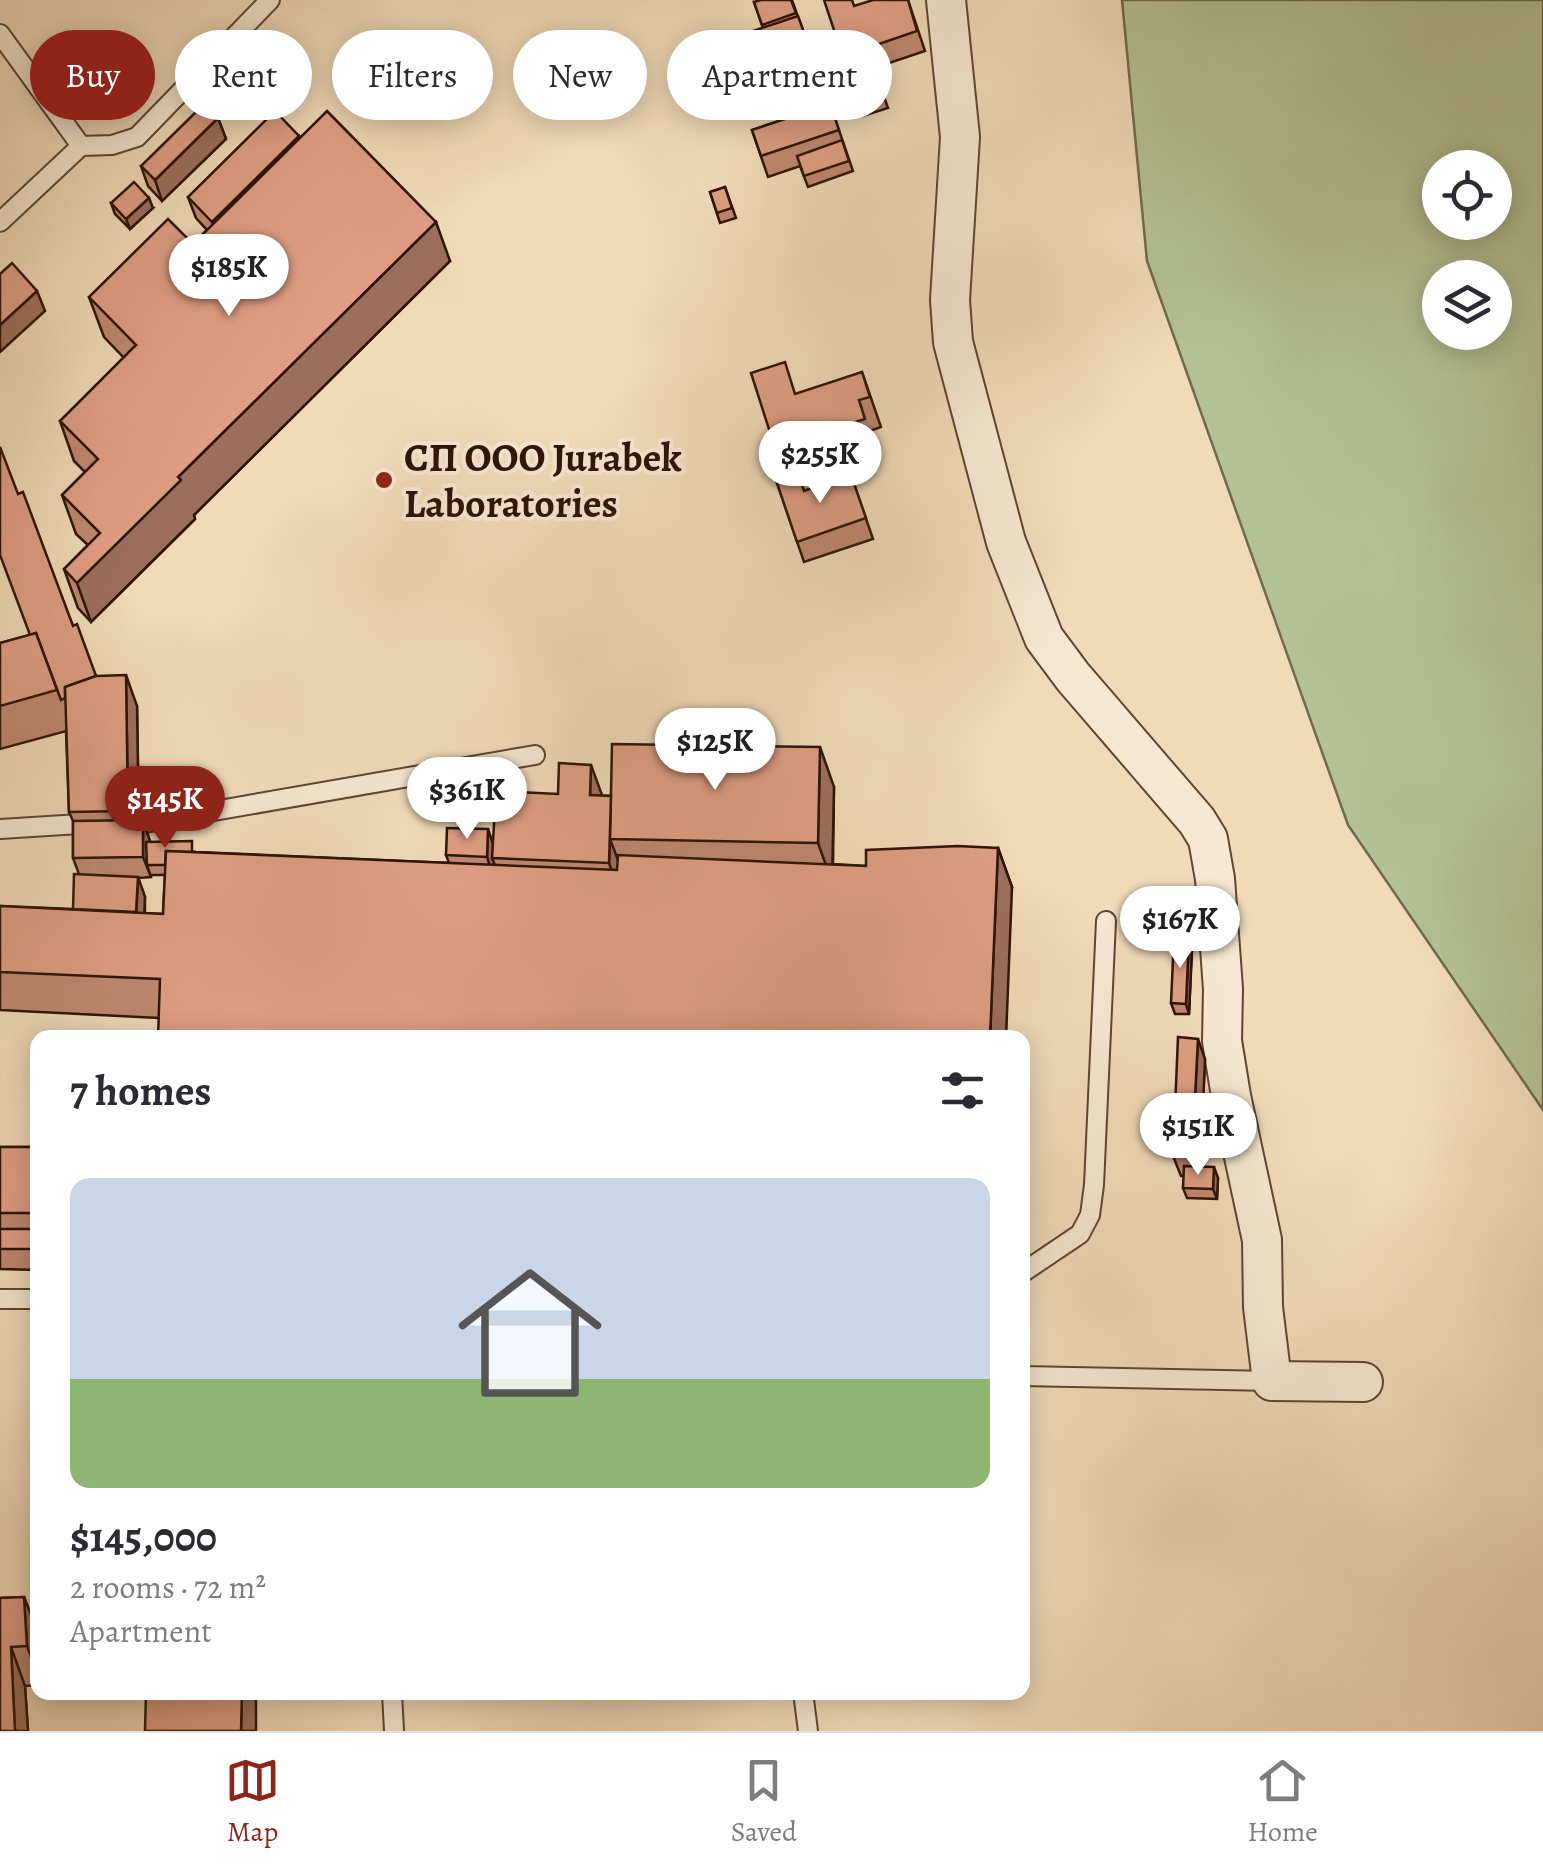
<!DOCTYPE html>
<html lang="en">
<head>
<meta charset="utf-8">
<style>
  body { margin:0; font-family:Alegreya,serif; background:#f7f7f7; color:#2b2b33; height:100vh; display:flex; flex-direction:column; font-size:38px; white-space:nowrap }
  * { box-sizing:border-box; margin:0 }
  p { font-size:32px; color:#7c7c81 }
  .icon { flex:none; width:55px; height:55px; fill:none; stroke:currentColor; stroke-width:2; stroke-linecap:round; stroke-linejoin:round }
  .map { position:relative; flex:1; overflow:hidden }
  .side { position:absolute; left:30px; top:1030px; width:1000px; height:670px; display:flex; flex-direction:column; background:#fff; border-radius:20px; box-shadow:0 5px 25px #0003 }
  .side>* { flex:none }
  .top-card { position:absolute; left:30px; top:30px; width:1000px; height:90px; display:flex; gap:20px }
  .tools { position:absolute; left:1422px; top:150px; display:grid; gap:20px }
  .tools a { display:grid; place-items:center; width:90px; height:90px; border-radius:50%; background:#fff; box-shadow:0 5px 25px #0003; font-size:50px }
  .price { position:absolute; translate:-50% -85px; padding:0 22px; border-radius:35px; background:#fff; color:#222; font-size:32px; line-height:65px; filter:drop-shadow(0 2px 5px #0008) }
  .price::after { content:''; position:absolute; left:50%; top:60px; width:30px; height:22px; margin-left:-15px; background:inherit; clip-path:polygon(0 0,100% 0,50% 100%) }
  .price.current { background:#8f2418; color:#fff }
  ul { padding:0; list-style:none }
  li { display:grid; align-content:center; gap:20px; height:530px; padding:0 40px }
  li span { display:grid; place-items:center; height:310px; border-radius:20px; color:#555 }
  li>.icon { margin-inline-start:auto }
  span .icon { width:180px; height:180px; fill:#fffc; stroke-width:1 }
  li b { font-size:42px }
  h2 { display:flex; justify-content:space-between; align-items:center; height:120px; padding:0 40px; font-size:42px }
  .pill { padding:0 35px; border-radius:45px; background:#fff; box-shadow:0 5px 25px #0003; font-size:35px; line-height:90px }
  .pill.current { background:#8f2418; color:#fff }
  .tabs { display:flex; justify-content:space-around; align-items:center; height:140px; border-top:2px solid #e1e1e2; background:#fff; font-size:28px; color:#7c7c81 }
  .tabs a { display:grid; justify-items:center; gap:5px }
  .tabs .current { color:#8f2418 }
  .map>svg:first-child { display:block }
</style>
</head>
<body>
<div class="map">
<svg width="1543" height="1731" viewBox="0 0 1543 1731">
  <rect width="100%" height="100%" fill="#f0dab8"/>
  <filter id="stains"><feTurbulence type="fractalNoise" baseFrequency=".002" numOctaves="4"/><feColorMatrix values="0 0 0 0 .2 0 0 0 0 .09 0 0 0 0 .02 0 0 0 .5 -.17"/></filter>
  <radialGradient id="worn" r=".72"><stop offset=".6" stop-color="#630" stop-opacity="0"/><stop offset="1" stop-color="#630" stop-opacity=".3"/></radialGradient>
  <path fill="#b3c194" stroke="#706a4e" stroke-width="2.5" fill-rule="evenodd" d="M1122 0H1543V1110L1348 825 1147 261ZM1440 168H1495V222H1440ZM1440 278H1495V332H1440Z"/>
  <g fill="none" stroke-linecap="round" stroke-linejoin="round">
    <g stroke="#5e4633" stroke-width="22">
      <g id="lane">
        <polyline points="0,34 81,146 0,222"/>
        <polyline points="81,146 112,145 137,137 270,0"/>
        <polyline points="139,824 535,755"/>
        <polyline points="0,829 80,824"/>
        <polyline points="1022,1273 1080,1234 1090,1215 1094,1185 1106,921"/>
        <polyline points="0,1299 38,1299"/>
        <polyline points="1022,1376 1272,1381"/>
        <polyline points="392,1692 394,1731"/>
        <polyline points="803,1692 808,1731"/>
      </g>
    </g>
    <g stroke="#5e4633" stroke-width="42">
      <polyline id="street" points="946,0 960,137 950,300 953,342 1006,542 1044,638 1073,677 1197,821 1208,839 1215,879 1223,989 1222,1041 1231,1096 1262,1240 1263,1307 1272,1381 1363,1382"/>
    </g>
    <use href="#lane" stroke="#f5e7d1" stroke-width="18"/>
    <use href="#street" stroke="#f5e7d1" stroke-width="38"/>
  </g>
  <g fill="#bf8871" stroke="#2e1407" stroke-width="2.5" fill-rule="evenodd">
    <polygon points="792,0 813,59 738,84 731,63 763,28 754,2"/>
    <polygon points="908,0 925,51 874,68 888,108 863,116 856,96 854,6"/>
    <polygon points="820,70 832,103 788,118 784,107"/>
    <polygon points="830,104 853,171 808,187 800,166 768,177 752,130"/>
    <polygon points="218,118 226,139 162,201 148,186 141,166"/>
    <polygon points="300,138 450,261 194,515 195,519 91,622 78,608 64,569 88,545 76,534 62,495 85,472 74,461 60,421 124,358 104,337 89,297 193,244 207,230 196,218 188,197"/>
    <polygon points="725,187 736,218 720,223 710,192"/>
    <polygon points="111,203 153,208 130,229 115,214"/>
    <polygon points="862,372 881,427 870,431 876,449 798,474 804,491 851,475 873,539 804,562 776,480 786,477 775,448 797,394"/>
    <path d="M18 494 73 626 96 676 137 706 139 820 150 842 196 852 449 863 446 855 493 844 602 796 834 787 833 864 866 866 998 848 1012 887 159 1018 0 1010V906L73 909 79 874 73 858V821L69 812 66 731 0 749V643L30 635ZM151 875H165L163 914 145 913V897L138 878 151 877Z"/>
    <polygon points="1189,938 1192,948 1189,1014 1175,1014 1171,1003"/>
    <polygon points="1205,1059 1200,1167 1218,1178 1217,1199 1187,1198 1183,1188 1184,1176 1181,1176 1173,1156"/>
    <polygon points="0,1147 38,1147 38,1270 0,1269"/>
    <polygon points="24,1597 38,1633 38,1685 25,1686 28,1731 0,1598"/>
  </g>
  <g fill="#9b6f5c" stroke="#2e1407" stroke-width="2.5">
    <polygon points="218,118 226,139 162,201 155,180"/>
    <polygon points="299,136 306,156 219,242 212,222"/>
    <polygon points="149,198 153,208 130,229 126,219"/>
    <polygon points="436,222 450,261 194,515 195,519 91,622 77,583 178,477"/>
    <polygon points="37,291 45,311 0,352 0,325"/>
    <polygon points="126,675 137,706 139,841 128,811"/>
    <polygon points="820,747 834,787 832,882 818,843"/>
    <polygon points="591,765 602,795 601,825 590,795"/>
    <polygon points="612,796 610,839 621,868 620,893 609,863"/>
    <polygon points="143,820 150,841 151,865 147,865 151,877 143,857"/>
    <polygon points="488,829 495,850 492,858 495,865 494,878 487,857"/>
    <polygon points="998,848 1012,887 1006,1038 990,1038"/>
    <polygon points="138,877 145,897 143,941 136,921"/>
    <polygon points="1189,938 1192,948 1189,1014 1186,1004"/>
    <polygon points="1198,1039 1205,1059 1200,1177 1192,1156"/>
    <polygon points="1214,1167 1218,1178 1217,1199 1213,1189"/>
    <polygon points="24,1597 38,1633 38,1676 27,1646"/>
    <polygon points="11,1647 25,1686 28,1731 15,1731"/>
    <polygon points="242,1692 256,1692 256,1731 241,1731"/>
  </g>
  <g fill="#de9e83" stroke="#2e1407" stroke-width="2.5">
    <polygon points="761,0 791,0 796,13 762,25 754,2"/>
    <polygon points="824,0 852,0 854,6 873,0 908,0 917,31 867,48 880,87 856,96"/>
    <polygon points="798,16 806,38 731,63 723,41"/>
    <polygon points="820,70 828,92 784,107 777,85"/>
    <polygon points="204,104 218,118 155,180 141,166"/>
    <polygon points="830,104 839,130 761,156 752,130"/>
    <polygon points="275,111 299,136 212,222 188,197"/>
    <polygon points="327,111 436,222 178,477 181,480 77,583 64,569 100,533 62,495 98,459 60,421 136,345 89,297 168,219 193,244"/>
    <polygon points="842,140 849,161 804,176 797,156"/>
    <polygon points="134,182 149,198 126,219 111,203"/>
    <polygon points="725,187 732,208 717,213 710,192"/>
    <polygon points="12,263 37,291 0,325 0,274"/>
    <polygon points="785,362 795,394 862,372 870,397 859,400 865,419 775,448 751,373"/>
    <polygon points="0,447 18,494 23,492 73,626 77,624 96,676 65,687 65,698 61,700 36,633 30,635 0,555"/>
    <polygon points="798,473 804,491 851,475 866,518 797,542 776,480"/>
    <polygon points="36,633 57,690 0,706 0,643"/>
    <polygon points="126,675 128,811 69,812 65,687 96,676"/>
    <polygon points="612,744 820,747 818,843 610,839"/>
    <polygon points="559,763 591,765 590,795 611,796 609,863 492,858 496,791 558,794"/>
    <polygon points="143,820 143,857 73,858 73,821"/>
    <polygon points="447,828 488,829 487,857 446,855"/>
    <polygon points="192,841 192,852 166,851 165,865 147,865 146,842"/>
    <polygon points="958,846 998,848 990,1038 158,1038 160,979 0,972 0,906 163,914 166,851 617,870 618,855 866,866 866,850"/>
    <polygon points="74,874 138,877 136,912 73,909"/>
    <polygon points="1174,938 1189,938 1186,1004 1171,1003"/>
    <polygon points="1178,1037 1198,1039 1192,1156 1173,1156"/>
    <rect x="0" y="1147" width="38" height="66"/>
    <polygon points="1184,1166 1214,1167 1213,1189 1183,1188"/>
    <rect x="0" y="1229" width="38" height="20"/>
    <polygon points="24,1597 27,1646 11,1647 15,1731 0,1731 0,1598"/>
    <polygon points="146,1692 242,1692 241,1731 145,1731"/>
  </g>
  <circle fill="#8f2418" stroke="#f5e7d1" stroke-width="4" cx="384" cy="480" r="10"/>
  <g text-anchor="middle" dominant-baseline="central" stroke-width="8" stroke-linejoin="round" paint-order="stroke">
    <g font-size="40" font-weight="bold" fill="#2e1407" stroke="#f5e7d1" text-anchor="start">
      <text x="404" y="457">СП ООО Jurabek<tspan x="404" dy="46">Laboratories</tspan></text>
    </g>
  </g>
  <rect width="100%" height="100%" filter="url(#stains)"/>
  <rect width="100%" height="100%" fill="url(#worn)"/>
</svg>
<div class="tools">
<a><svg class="icon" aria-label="locate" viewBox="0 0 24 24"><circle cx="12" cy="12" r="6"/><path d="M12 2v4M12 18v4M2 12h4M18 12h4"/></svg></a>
<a><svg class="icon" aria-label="layers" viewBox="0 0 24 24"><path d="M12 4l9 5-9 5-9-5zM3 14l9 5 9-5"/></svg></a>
</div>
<b class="price" style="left:229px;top:319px">$185K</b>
<b class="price" style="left:820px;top:506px">$255K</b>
<b class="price" style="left:715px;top:793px">$125K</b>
<b class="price" style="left:467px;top:842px">$361K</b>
<b class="price current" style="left:165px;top:851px">$145K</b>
<b class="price" style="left:1180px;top:971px">$167K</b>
<b class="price" style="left:1198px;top:1178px">$151K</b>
<div class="top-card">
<a class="pill current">Buy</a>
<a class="pill">Rent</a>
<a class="pill">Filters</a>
<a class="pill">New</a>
<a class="pill">Apartment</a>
</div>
<section class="side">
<h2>7 homes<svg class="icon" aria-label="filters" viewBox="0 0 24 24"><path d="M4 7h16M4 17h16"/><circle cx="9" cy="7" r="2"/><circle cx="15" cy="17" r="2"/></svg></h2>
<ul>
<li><span style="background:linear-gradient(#c9d6e8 65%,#8fb573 0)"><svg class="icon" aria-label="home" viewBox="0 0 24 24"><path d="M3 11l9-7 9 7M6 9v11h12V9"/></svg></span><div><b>$145,000</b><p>2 rooms · 72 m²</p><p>Apartment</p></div></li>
</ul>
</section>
</div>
<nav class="tabs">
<a class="current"><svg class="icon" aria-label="map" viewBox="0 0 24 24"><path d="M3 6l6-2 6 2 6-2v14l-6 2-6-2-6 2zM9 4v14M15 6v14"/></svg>Map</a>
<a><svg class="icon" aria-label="saved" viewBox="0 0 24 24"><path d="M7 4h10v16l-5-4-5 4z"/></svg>Saved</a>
<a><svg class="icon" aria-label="home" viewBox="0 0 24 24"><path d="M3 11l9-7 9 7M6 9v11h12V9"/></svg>Home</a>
</nav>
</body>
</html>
